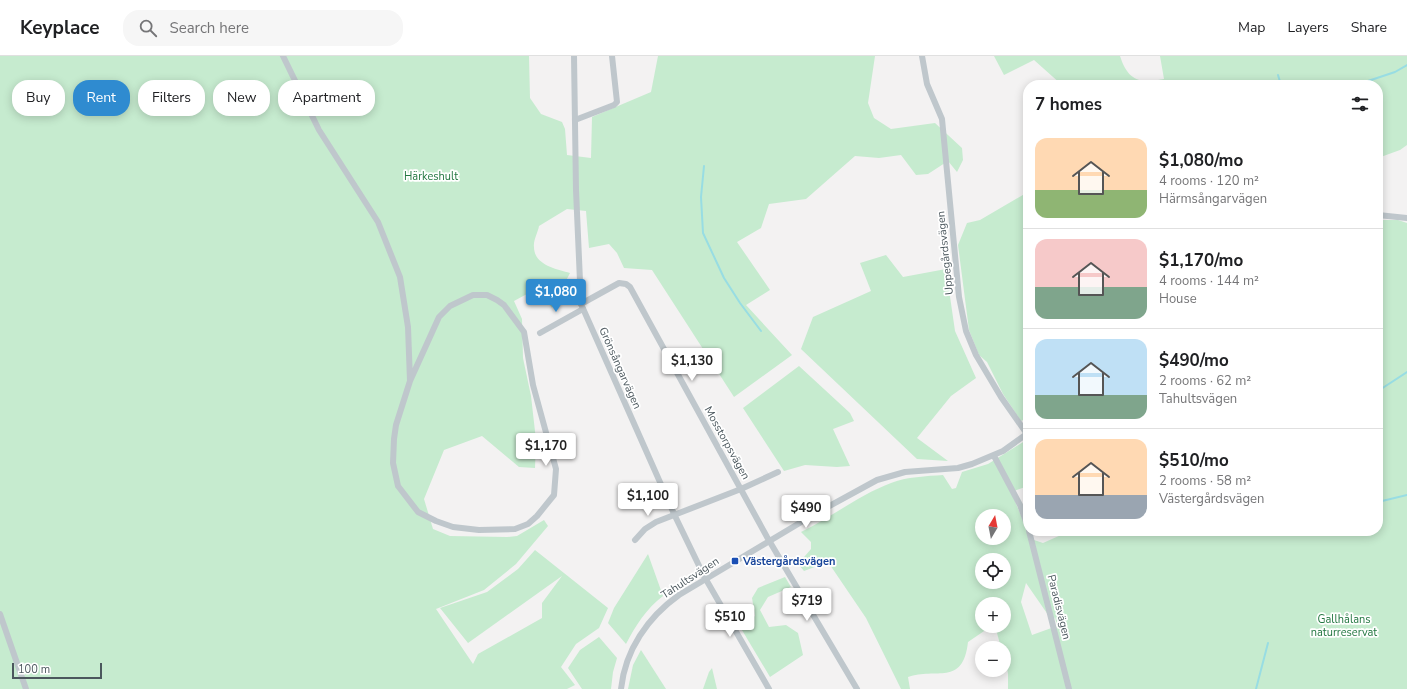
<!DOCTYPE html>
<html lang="en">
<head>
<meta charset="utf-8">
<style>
  body { margin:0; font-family:"Nunito Sans",sans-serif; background:#f6f6f6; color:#202124; height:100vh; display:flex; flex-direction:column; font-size:15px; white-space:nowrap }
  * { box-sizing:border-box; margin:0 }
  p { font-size:13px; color:#757577 }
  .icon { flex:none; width:22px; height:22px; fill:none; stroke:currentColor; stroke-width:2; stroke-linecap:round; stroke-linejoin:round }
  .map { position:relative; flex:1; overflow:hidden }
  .sheet { position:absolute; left:1023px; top:24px; width:360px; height:456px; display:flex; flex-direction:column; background:#fff; border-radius:16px; box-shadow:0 2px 10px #0003 }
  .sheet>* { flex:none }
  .banner { position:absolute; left:12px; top:24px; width:380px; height:36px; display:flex; gap:8px }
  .needle { width:26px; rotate:10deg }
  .controls { position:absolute; left:975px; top:453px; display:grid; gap:8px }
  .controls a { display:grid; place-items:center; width:36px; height:36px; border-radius:50%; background:#fff; box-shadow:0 2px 10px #0003; font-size:20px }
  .scale { position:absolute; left:12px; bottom:10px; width:90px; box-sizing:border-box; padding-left:4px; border:2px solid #4b575d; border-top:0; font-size:11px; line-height:14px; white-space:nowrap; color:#4b575d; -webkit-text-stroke:3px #fff; paint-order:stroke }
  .price { position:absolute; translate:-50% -34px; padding:0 9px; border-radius:4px; background:#fff; color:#222; font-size:13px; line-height:26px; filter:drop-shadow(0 1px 2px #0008) }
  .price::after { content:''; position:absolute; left:50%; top:24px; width:12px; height:9px; margin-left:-6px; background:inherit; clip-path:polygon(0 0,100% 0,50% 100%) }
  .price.current { background:#2f8bd0; color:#fff }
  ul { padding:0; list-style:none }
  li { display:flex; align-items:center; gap:12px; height:100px; padding:0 12px }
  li+li { border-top:1px solid #e0e0e0 }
  li span { display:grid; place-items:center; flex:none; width:112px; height:80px; border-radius:12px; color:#555 }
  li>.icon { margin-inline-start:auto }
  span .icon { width:48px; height:48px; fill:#fffc; stroke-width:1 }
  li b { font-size:17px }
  h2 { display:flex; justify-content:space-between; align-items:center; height:48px; padding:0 12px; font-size:17px }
  .tag { padding:0 14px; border-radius:16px; background:#fff; box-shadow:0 2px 10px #0003; font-size:14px; line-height:36px }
  .tag.current { background:#2f8bd0; color:#fff }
  header { display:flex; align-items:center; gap:24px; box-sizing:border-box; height:56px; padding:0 20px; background:#fff; border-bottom:1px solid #e0e0e0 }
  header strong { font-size:19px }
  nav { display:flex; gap:22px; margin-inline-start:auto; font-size:14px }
  .search { width:280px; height:36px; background:#f6f6f6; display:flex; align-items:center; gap:10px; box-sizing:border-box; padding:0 14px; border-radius:16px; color:#757577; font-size:15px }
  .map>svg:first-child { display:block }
</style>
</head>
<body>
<header>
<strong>Keyplace</strong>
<div class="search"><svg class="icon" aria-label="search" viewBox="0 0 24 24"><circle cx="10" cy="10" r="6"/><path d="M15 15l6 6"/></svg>Search here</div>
<nav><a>Map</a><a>Layers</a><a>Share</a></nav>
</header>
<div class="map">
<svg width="1407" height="633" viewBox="0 0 1407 633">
  <rect width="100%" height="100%" fill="#f3f2f2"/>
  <g fill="#c6ebcf" fill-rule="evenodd">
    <path d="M0 0H529L530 42 541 58 562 66 565 73 567 99 591 102 592 61 651 36 658 0H875L868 47 874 62 891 73 935 67 962 92 963 104 957 116 948 105 928 118 916 119 901 99 879 102 855 100 806 143 769 148 761 172 737 186 770 234 746 249 792 299 734 341 652 214 624 212 617 197 609 188 589 192 586 155 567 153 539 170C538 176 533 185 534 191 534 209 556 213 570 217L552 252 538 232 514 245 522 263 523 302 531 340 536 384 535 412 519 411 482 380 444 394 424 443 433 473 450 480 507 481 517 480 544 464 548 470 516 508 484 534 436 553 473 608 478 598 542 562V547L562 520 468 587 440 552 487 536 518 513 535 494 608 552 599 572 576 588 561 611 575 629 567 633H0Z"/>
    <path d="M994 0H1120C1128 25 1140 28 1164 23L1160 0H1407V89L1400 94 1378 102V29H1062L1034 4 1004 19Z"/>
    <polygon points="1028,136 1028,364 1027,362 1021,365 1003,338 987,306 979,299 969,274 958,189 967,167 980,164"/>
    <path d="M1378 164H1398L1407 167V633H1008V618L1004 592H1001L997 577 990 571 968 586C963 631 936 611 908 621L910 633H901L866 562 828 506 804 515 798 508 811 493V486L801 476C832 461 859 439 891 427 906 421 927 420 943 419L952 433 956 432 962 416 988 408 1028 383V430L1011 436 1031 483 1043 487 1070 475H1378ZM982 460H1004V482H982ZM982 504H1004V526H982ZM1026 527 1053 566 1055 561 1057 570 1032 579 1021 546ZM982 548H1004V570H982Z"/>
    <polygon points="886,199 903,221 946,213 955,275 976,322 951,340 917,382 948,405 917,403 801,293 813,261 871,235 860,207"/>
    <polygon points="799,310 850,357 854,365 833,373 850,410 837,411 805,409 784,415 743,352"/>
    <path d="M648 498 663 540C646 553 636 569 626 588L608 567 614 552Z"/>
    <polygon points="785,521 791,531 768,541 760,554 769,571 786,569 798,577 803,599 770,621 733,559 742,558 748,564 755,560 752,542 758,532"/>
    <polygon points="599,581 617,602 613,616 611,633 582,633 568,612 580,594"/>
    <polygon points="641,594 666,633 628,633 633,609"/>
    <polygon points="712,612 717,633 703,633 709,616"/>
  </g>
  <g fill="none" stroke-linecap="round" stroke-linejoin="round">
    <g stroke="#98dde3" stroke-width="2">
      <polyline points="1278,19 1281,29"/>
      <polyline points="1356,29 1395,16 1407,9"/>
      <polyline points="704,110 701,141 703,177 724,222 740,247 761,275"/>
      <polyline points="1378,335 1407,316"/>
      <polyline points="1378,446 1407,439"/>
      <polyline points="1256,633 1268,587"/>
    </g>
    <g stroke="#bfc7cc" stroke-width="6">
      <polyline points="283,0 319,74 378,166 400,221 408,271 410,325 396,369 394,383 393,407 398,430 418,456 436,465 453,471 479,474 515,473 528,468 537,460 554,439 556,413 533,329 524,276 504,249 497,244 487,239 473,239 450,250 439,261 410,325"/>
      <polyline points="574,0 576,134 581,248 675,460 704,520 769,633"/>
      <polyline points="922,0 927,28 942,63 959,241 966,275 976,299 1001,341 1027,378"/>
      <polyline points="575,64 614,49 617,46 612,0"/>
      <polyline points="1378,159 1407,162"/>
      <polyline points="581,248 619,227 626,228 630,231 767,481 857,633"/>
      <polyline points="540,277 583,253"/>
      <polyline points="994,400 1020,449 1028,471"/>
      <polyline points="1029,475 1069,633"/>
      <polyline points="635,484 645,473 656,466 741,433 778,416"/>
      <polyline points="0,558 26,633"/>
      <path d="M621 633C625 594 648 561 679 539L813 459 877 424 905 416 958 412 972 408 1003 395 1028 377"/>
    </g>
  </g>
  <rect fill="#1a4fb4" stroke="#fff" stroke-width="1.5" x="731" y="501" width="8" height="8" rx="2"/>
  <g text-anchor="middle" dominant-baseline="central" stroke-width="3.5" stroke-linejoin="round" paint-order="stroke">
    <g font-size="11" fill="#237741" stroke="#fff">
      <text x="431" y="120">Härkeshult</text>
      <text x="1344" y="563">Gallhålans<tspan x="1344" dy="13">naturreservat</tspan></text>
    </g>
    <g font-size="11" fill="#4b575d" stroke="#fff">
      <text transform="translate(945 197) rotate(-96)">Uppegårdsvägen</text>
      <text transform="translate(620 312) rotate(66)">Grönsångarvägen</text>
      <text transform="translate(727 387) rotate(61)">Mosstorpsvägen</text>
      <text transform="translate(690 522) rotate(-33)">Tahultsvägen</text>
      <text transform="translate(1059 551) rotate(76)">Paradisvägen</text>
    </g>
    <g font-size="11" font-weight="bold" fill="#164399" stroke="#fff" text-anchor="start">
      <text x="743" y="505">Västergårdsvägen</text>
    </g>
  </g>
</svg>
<div class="controls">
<a><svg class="needle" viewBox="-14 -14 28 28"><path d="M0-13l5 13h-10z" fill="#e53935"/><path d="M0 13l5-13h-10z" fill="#757577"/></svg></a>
<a><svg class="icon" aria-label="locate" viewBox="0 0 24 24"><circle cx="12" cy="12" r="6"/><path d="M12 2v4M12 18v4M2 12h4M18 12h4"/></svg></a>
<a>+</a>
<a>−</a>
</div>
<div class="scale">100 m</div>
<b class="price current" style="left:556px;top:257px">$1,080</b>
<b class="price" style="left:692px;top:326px">$1,130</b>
<b class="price" style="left:546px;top:411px">$1,170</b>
<b class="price" style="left:648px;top:461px">$1,100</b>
<b class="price" style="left:806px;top:473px">$490</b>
<b class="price" style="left:807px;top:566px">$719</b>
<b class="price" style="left:730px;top:582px">$510</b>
<div class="banner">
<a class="tag">Buy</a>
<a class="tag current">Rent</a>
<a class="tag">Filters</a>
<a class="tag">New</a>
<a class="tag">Apartment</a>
</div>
<section class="sheet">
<h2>7 homes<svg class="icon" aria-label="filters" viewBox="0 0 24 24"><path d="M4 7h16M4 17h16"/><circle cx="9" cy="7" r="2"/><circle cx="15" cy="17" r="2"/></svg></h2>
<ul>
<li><span style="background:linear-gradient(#ffd9b3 65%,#8fb573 0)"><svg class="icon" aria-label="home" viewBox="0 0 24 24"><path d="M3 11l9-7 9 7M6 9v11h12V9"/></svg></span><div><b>$1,080/mo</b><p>4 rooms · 120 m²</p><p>Härmsångarvägen</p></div></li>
<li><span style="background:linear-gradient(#f6c9c9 60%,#7fa58c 0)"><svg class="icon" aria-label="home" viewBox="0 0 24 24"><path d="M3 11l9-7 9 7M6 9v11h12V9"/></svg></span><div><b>$1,170/mo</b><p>4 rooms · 144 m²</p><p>House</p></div></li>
<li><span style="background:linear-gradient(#bfe0f5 70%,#7fa58c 0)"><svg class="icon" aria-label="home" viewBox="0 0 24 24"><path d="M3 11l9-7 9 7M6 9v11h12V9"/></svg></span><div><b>$490/mo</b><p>2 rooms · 62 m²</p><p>Tahultsvägen</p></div></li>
<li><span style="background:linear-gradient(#ffd9b3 70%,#9aa5b1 0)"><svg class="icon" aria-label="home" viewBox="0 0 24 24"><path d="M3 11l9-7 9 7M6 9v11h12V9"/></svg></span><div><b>$510/mo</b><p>2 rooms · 58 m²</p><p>Västergårdsvägen</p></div></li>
</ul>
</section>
</div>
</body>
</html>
